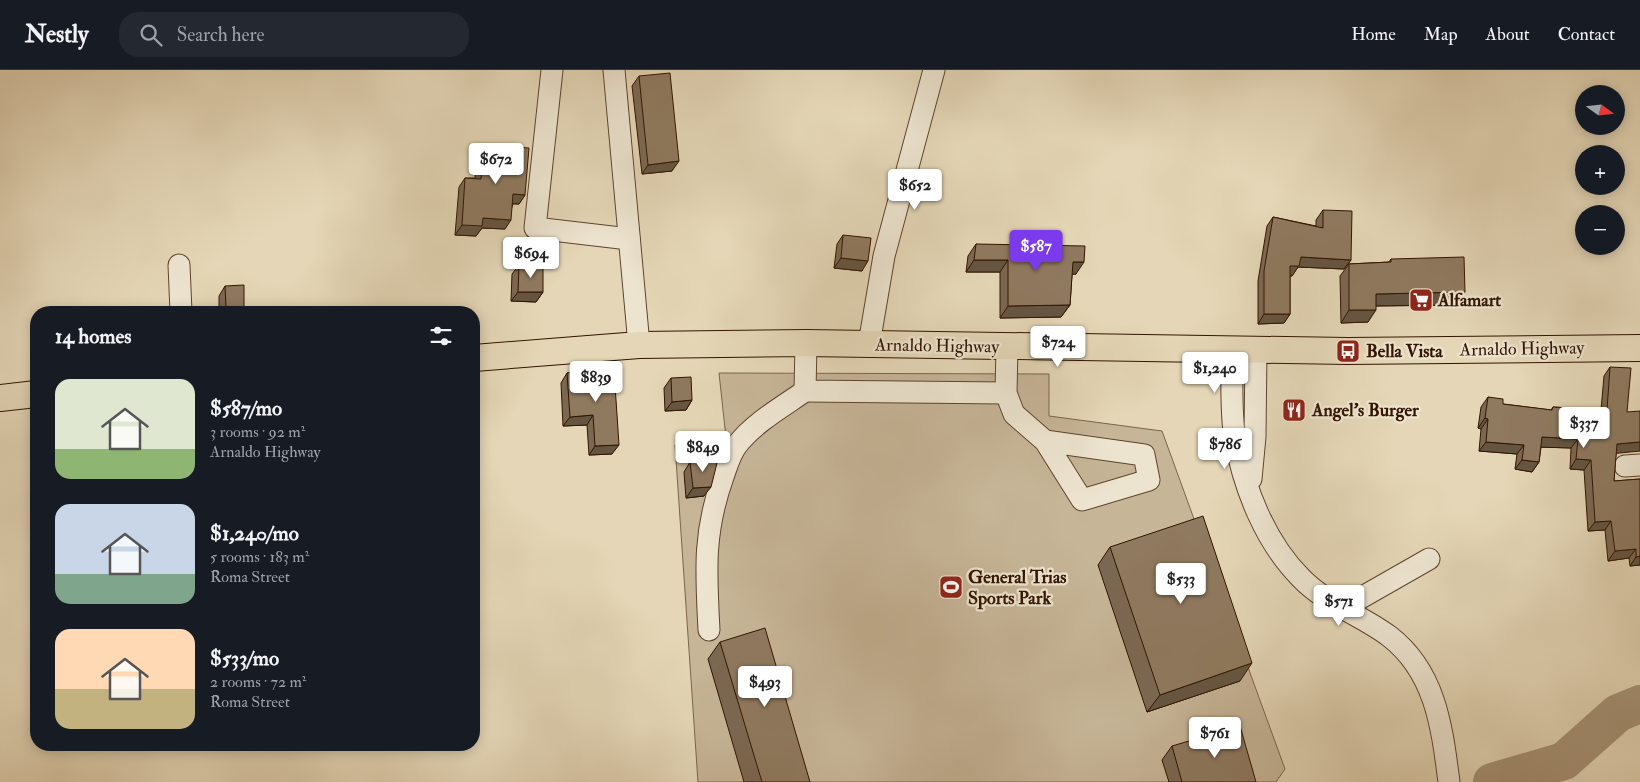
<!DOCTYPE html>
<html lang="en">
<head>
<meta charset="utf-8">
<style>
  body { margin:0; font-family:"IM FELL Double Pica",serif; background:#242831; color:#f1f3f6; height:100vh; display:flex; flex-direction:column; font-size:19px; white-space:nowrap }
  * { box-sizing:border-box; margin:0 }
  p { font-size:16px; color:#9ea1a6 }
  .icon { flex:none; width:28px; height:28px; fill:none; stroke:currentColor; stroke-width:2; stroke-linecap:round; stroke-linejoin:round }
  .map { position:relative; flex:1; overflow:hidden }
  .sheet { position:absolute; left:30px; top:236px; width:450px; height:445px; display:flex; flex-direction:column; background:#171b24; border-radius:20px; box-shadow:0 2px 12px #0003 }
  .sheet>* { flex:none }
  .needle { width:32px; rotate:105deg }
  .buttons { position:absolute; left:1575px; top:15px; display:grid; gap:10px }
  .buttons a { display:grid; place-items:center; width:50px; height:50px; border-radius:50%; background:#171b24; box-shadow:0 2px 12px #0003; font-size:25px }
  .price { position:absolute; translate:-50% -42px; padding:0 11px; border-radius:5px; background:#fff; color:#222; font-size:16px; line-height:32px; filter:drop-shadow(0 1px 2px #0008) }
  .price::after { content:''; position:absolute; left:50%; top:30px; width:15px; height:11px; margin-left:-8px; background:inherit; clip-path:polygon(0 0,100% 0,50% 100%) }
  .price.on { background:#7c3aed; color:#fff }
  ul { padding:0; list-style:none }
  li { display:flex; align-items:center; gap:15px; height:125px; padding:0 25px }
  li span { display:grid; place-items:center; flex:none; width:140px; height:100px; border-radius:15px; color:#555 }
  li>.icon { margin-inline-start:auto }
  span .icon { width:60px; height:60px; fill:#fffc; stroke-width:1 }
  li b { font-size:21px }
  h2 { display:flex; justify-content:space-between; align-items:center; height:60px; padding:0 25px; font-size:21px }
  header { display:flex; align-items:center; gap:30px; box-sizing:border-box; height:70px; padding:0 25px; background:#171b24; border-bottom:1px solid #363941 }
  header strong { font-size:24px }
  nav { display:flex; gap:28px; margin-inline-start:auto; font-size:18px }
  .search { width:350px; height:45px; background:#242831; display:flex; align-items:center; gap:12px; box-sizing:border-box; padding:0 18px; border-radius:20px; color:#9ea1a6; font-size:19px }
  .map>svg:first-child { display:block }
</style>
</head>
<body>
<header>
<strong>Nestly</strong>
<div class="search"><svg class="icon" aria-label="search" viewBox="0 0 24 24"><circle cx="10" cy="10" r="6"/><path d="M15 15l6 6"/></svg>Search here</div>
<nav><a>Home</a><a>Map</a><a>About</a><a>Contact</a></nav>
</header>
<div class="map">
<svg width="1640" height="712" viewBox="0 0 1640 712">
  <rect width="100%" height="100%" fill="#e4d6b6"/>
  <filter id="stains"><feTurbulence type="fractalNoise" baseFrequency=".004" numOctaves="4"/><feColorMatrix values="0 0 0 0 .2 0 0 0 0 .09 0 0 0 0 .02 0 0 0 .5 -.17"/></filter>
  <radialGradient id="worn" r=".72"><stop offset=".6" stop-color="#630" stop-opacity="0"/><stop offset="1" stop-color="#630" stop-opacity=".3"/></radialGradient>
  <polygon fill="#c6b597" stroke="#7c644c" points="719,303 1049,304 1049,346 1162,361 1285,699 1276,712 698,712 675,375 726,368"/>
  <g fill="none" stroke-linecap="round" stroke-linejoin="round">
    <polyline stroke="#a79478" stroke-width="38" points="1492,712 1564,691 1618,643 1640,634"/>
    <g stroke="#5e442e" stroke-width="23">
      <g id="minor">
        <polyline points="552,0 535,158 629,169"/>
        <polyline points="614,0 639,275"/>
        <polyline points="179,195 181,242"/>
        <polyline points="806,273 805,321 1006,323"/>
        <polyline points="869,274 884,186 934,0"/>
        <polyline points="1007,277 1006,323 1014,344 1045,371 1082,430 1149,410 1144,385 1045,371"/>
        <path d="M1231 278C1233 308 1230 340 1235 369 1244 418 1265 472 1301 508 1326 534 1361 545 1389 566 1436 602 1442 658 1449 712"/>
        <polyline points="1625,396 1640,395"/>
        <polyline points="1251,409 1255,367 1256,278"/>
        <polyline points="1343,538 1429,489"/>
        <path d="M709 560C706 502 703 463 723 407 727 396 730 384 737 375 754 353 782 337 805 321"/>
      </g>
    </g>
    <g stroke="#321400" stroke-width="28">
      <g id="major">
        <polyline points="474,288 639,275 806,273 1348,281 1640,278"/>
        <polyline points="0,328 36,324"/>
      </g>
    </g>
    <use href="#minor" stroke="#ede4d0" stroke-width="21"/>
    <use href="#major" stroke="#e4d6b6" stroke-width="26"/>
  </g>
  <g fill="#7b6852" stroke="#321400">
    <polygon points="639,6 672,101 642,104 632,16"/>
    <polygon points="483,75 525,125 519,134 513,134 505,159 482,158 476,166 455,165 459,117 465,108 475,108 477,85"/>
    <polygon points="1323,140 1351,190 1344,199 1298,197 1292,206 1290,206 1290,244 1284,253 1258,254 1258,211 1267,156 1273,147 1316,156 1316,150"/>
    <polygon points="843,165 862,201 834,198 837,174"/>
    <polygon points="976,174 1076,204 1072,204 1070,235 1061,247 1000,248 1000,202 966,202 968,186"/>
    <polygon points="1391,189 1456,235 1376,236 1368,252 1341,253 1340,206 1349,194 1389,192"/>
    <polygon points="519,195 543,222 536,232 511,231 512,204"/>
    <polygon points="225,216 240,242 219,242 219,226"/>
    <polygon points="1610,297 1616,383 1614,411 1640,409 1640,495 1630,496 1629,488 1608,491 1605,460 1588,461 1584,400 1570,399 1571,378 1541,377 1539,392 1532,402 1515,399 1517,384 1479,381 1481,359 1478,358 1481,337 1488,327 1503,334 1551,340 1553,337 1601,340 1604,306"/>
    <polygon points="614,300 612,384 589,385 587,355 563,356 561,313 567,303"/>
    <polygon points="671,308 692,330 686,340 665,341 664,318"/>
    <polygon points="690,392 704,426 686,428 684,402"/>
    <polygon points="1110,477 1240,611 1147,642 1098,495"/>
    <polygon points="720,572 810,712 744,712 708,589"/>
    <polygon points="1172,676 1256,712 1169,712 1162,690"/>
  </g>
  <g fill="#645542" stroke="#321400">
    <polygon points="679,91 672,101 642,104 648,95"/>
    <polygon points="513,124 525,125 519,134 507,133"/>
    <polygon points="483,148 511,150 505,159 482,158 476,166 455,165 462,155"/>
    <polygon points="1301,187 1351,190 1344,199 1298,197 1292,206 1283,205 1290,196"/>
    <polygon points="841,188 868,191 862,201 834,198"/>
    <polygon points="974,190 1008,190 1000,202 966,202"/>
    <polygon points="1073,192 1084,192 1076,204 1065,204"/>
    <polygon points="518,222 543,222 536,232 511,231"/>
    <polygon points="1465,222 1456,235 1367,236 1376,224"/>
    <polygon points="1070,235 1061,247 1000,248 1008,236"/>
    <polygon points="226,237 244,237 240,242 222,242"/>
    <polygon points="1349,240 1376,240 1368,252 1341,253"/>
    <polygon points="1264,244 1290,244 1284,253 1258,254"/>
    <polygon points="692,330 686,340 665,341 672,332"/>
    <polygon points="593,345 587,355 563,356 570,347"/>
    <polygon points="1485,348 1488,349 1481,359 1478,358"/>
    <polygon points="1542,367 1578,369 1571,378 1536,377"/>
    <polygon points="1486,372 1524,375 1517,384 1479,381"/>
    <polygon points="1640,372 1640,381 1610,384 1617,374"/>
    <polygon points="619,375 612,384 589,385 595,376"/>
    <polygon points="1576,389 1591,390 1584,400 1570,399"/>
    <polygon points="1522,390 1539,392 1532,402 1515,399"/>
    <polygon points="711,417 704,426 686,428 693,418"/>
    <polygon points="1611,451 1605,460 1588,461 1595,452"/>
    <polygon points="1636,479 1629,488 1608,491 1615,481"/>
    <polygon points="1640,486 1640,495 1630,496 1636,487"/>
    <polygon points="1252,593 1240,611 1147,642 1160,625"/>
  </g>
  <g fill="#8f795f" stroke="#321400">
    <polygon points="670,3 679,91 648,95 639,6"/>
    <polygon points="483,75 529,78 525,125 513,124 511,150 483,148 482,156 462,155 465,108 481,109"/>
    <polygon points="1323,140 1352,141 1351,190 1301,187 1299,196 1290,196 1290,244 1264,244 1264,201 1273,147 1323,158"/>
    <polygon points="843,165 871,168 868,191 841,188"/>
    <polygon points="976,174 1085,176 1084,192 1073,192 1070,235 1008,236 1008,190 974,190"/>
    <polygon points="1464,187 1465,222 1376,224 1376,240 1349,240 1349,194 1391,192 1391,189"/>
    <polygon points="519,195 543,195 543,222 518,222"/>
    <polygon points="244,215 244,237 226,237 225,216"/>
    <polygon points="1610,297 1631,298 1627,342 1640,341 1640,372 1617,374 1614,411 1640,409 1640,486 1636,487 1636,479 1615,481 1611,451 1595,452 1591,390 1576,389 1578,369 1542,367 1539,392 1522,390 1524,375 1486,372 1488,349 1485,348 1488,327 1503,329 1503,334 1552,340 1553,337 1607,340"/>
    <polygon points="614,300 619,375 595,376 593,345 570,347 567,303"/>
    <polygon points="691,307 692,330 672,332 671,308"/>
    <polygon points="718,389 711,417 693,418 690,392"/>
    <polygon points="1203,446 1252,593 1160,625 1110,477"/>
    <polygon points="765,558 810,712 762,712 720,572"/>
    <polygon points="1240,656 1256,712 1182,712 1172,676"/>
  </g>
  <defs>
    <g id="supermarket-square" transform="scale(1.25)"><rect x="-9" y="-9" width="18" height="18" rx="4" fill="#8f2418" stroke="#ede4d0"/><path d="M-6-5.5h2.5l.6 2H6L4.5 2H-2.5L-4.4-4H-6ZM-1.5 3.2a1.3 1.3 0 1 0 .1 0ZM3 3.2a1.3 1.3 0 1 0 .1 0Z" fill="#fff"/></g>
    <g id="bus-square" transform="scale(1.25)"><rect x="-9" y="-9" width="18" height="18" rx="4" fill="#8f2418" stroke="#ede4d0"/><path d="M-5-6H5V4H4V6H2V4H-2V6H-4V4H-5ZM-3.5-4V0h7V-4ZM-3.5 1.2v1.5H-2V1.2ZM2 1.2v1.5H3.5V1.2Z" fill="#fff"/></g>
    <g id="restaurant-square" transform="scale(1.25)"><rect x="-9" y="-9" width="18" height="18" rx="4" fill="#8f2418" stroke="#ede4d0"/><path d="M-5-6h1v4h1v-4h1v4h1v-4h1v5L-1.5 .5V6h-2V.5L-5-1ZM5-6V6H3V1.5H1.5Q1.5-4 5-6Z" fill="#fff"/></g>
    <g id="stadium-square" transform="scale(1.25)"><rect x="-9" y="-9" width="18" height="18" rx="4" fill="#8f2418" stroke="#ede4d0"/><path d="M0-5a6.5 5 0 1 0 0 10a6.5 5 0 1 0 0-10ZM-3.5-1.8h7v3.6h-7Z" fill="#fff"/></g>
  </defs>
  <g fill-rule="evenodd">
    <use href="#supermarket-square" x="1421" y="230"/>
    <use href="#bus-square" x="1348" y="281"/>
    <use href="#restaurant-square" x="1294" y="340"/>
    <use href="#stadium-square" x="951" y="517"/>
  </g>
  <g text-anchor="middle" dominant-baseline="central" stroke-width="4.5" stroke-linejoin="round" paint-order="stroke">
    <g font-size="18" font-weight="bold" fill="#321400" stroke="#ede4d0" text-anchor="start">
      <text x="1438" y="230">Alfamart</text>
      <text x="1366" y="281">Bella Vista</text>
      <text x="1312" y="340">Angel's Burger</text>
      <text x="968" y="507">General Trias<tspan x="968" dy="21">Sports Park</tspan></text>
    </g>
    <g font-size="18" fill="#321400" stroke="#ede4d0">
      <text transform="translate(937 276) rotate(1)">Arnaldo Highway</text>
      <text transform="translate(1522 279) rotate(-1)">Arnaldo Highway</text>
    </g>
  </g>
  <rect width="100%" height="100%" filter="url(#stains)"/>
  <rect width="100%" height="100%" fill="url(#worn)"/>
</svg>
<div class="buttons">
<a><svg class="needle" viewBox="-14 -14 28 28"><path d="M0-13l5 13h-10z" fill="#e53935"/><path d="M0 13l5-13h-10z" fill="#9ea1a6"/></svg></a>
<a>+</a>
<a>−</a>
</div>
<b class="price" style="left:496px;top:115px">$672</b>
<b class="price" style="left:915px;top:141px">$652</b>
<b class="price on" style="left:1036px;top:202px">$587</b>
<b class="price" style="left:531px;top:209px">$694</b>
<b class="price" style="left:1058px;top:298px">$724</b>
<b class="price" style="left:1215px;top:324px">$1,240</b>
<b class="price" style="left:596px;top:333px">$839</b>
<b class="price" style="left:1584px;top:379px">$337</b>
<b class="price" style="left:1225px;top:400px">$786</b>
<b class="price" style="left:703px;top:403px">$849</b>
<b class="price" style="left:1181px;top:535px">$533</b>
<b class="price" style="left:1339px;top:557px">$571</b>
<b class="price" style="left:765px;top:638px">$493</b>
<b class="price" style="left:1215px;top:689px">$761</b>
<section class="sheet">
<h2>14 homes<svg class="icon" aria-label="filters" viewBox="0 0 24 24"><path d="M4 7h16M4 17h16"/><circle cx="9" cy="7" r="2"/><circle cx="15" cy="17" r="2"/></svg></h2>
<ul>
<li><span style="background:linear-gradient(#dfe7d0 70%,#8fb573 0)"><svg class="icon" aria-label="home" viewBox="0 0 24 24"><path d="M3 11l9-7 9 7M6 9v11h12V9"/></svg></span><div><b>$587/mo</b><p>3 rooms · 92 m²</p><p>Arnaldo Highway</p></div></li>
<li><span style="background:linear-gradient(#c9d6e8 70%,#7fa58c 0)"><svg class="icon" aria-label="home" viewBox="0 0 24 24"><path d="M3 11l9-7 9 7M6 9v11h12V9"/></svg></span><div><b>$1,240/mo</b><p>5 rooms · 183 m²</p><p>Roma Street</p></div></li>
<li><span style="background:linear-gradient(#ffd9b3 60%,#c2b280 0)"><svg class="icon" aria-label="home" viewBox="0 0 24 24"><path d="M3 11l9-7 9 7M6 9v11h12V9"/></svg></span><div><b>$533/mo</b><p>2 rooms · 72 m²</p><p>Roma Street</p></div></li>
</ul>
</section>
</div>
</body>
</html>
